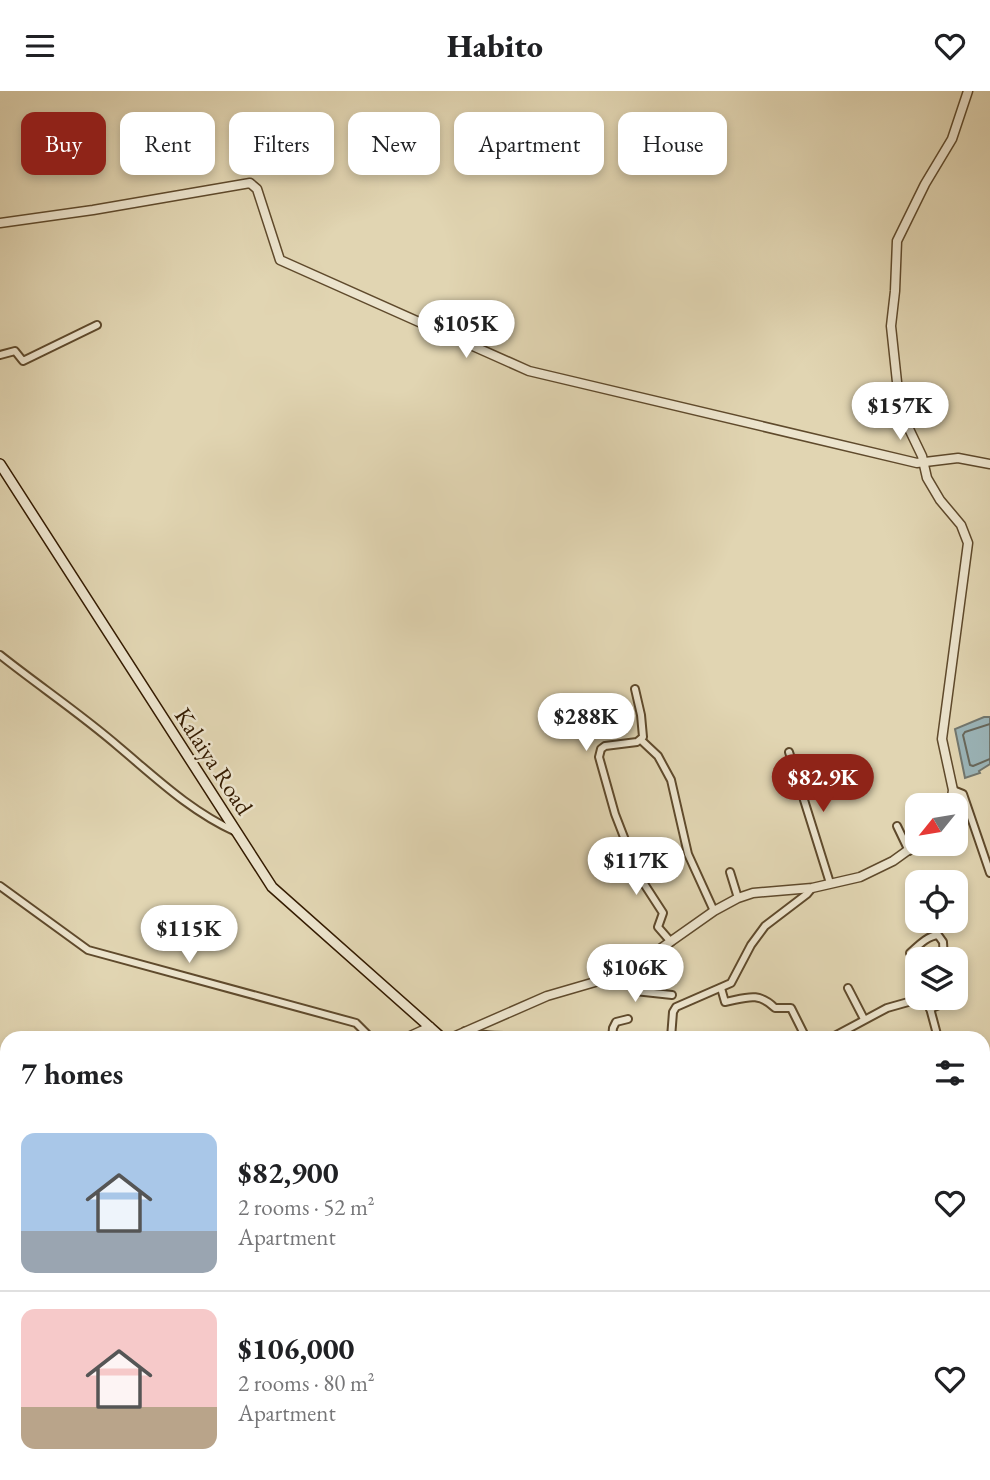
<!DOCTYPE html>
<html lang="en">
<head>
<meta charset="utf-8">
<style>
  body { margin:0; font-family:"EB Garamond",serif; background:#f6f6f6; color:#202124; height:100vh; display:flex; flex-direction:column; font-size:26px; white-space:nowrap }
  * { box-sizing:border-box; margin:0 }
  p { font-size:23px; color:#757577 }
  .icon { flex:none; width:38px; height:38px; fill:none; stroke:currentColor; stroke-width:2; stroke-linecap:round; stroke-linejoin:round }
  .map { position:relative; flex:1; overflow:hidden }
  .panel { position:absolute; left:0px; top:940px; width:990px; height:450px; display:flex; flex-direction:column; background:#fff; border-radius:21px 21px 0 0; box-shadow:0 4px 10px #0003 }
  .panel>* { flex:none }
  .guide { position:absolute; left:21px; top:21px; width:948px; height:63px; display:flex; gap:14px }
  .needle { width:46px; rotate:240deg }
  .buttons { position:absolute; left:905px; top:702px; display:grid; gap:14px }
  .buttons a { display:grid; place-items:center; width:63px; height:63px; border-radius:14px; background:#fff; box-shadow:0 4px 10px #0003; font-size:35px }
  .price { position:absolute; translate:-50% -60px; padding:0 16px; border-radius:24px; background:#fff; color:#222; font-size:23px; line-height:46px; filter:drop-shadow(0 2px 4px #0008) }
  .price::after { content:''; position:absolute; left:50%; top:42px; width:21px; height:16px; margin-left:-10px; background:inherit; clip-path:polygon(0 0,100% 0,50% 100%) }
  .price.active { background:#8f2418; color:#fff }
  ul { padding:0; list-style:none }
  li { display:flex; align-items:center; gap:21px; height:175px; padding:0 21px }
  li+li { border-top:2px solid #e0e0e0 }
  li span { display:grid; place-items:center; flex:none; width:196px; height:140px; border-radius:14px; color:#555 }
  li>.icon { margin-inline-start:auto }
  span .icon { width:84px; height:84px; fill:#fffc; stroke-width:1 }
  li b { font-size:30px }
  h2 { display:flex; justify-content:space-between; align-items:center; height:84px; padding:0 21px; font-size:30px }
  .chip { padding:0 24px; border-radius:14px; background:#fff; box-shadow:0 4px 10px #0003; font-size:24px; line-height:63px }
  .chip.active { background:#8f2418; color:#fff }
  header { display:flex; justify-content:space-between; align-items:center; height:91px; padding:0 21px; background:#fff; font-size:32px; font-weight:800 }
  .map>svg:first-child { display:block }
</style>
</head>
<body>
<header><svg class="icon" aria-label="menu" viewBox="0 0 24 24"><path d="M4 6h16M4 12h16M4 18h16"/></svg>Habito<svg class="icon" aria-label="heart" viewBox="0 0 24 24"><path d="M12 20l-8-8c-3-5 5-10 8-4 3-6 11-1 8 4z"/></svg></header>
<div class="map">
<svg width="990" height="1389" viewBox="0 0 990 1389">
  <rect width="100%" height="100%" fill="#e1d5b2"/>
  <filter id="stains"><feTurbulence type="fractalNoise" baseFrequency=".00286" numOctaves="4"/><feColorMatrix values="0 0 0 0 .2 0 0 0 0 .09 0 0 0 0 .02 0 0 0 .5 -.17"/></filter>
  <radialGradient id="worn" r=".72"><stop offset=".6" stop-color="#630" stop-opacity="0"/><stop offset="1" stop-color="#630" stop-opacity=".3"/></radialGradient>
  <g fill="#b7bc89" stroke="#766c44" stroke-width="2">
    <polygon points="674,1383 674,1382 770,1383 753,1388 741,1385 730,1389 676,1389"/>
    <polygon points="824,1383 824,1382 959,1383 955,1389 826,1389"/>
  </g>
  <polygon fill="#9bb5b9" stroke="#72776f" stroke-width="2" points="984,626 990,626 990,673 979,680 980,682 965,687 955,638"/>
  <g fill="none" stroke-linecap="round" stroke-linejoin="round">
    <polyline stroke="#68685c" stroke-width="2" points="990,633 965,641 963,644 970,674 973,675 990,668"/>
    <g stroke="#5f4a2c" stroke-width="10">
      <g id="minor">
        <polyline points="0,264 15,260 23,270 97,234"/>
        <path d="M0 564C39 595 81 623 119 656 156 687 190 720 236 741"/>
        <polyline points="635,598 641,624 643,646 637,651 605,655 601,658 599,666 615,723 639,785 663,822 658,836 671,851"/>
        <polyline points="641,649 658,665 671,689 688,763 714,820"/>
        <polyline points="789,661 830,792"/>
        <polyline points="953,699 963,703 990,782"/>
        <polyline points="897,735 909,760"/>
        <polyline points="730,781 738,807"/>
        <polyline points="0,795 88,859 356,932 371,947"/>
        <path d="M910 862C918 855 927 845 938 844L943 851 944 868"/>
        <polyline points="626,882 635,900 672,904"/>
        <path d="M721 897 725 911C746 907 758 900 775 917H791L806 947"/>
        <polyline points="848,897 864,928"/>
        <polyline points="927,906 938,947"/>
        <polyline points="930,918 946,911 947,906"/>
        <path d="M465 940C494 949 526 942 556 947"/>
        <polyline points="612,947 613,937 616,931 628,928"/>
        <polyline points="671,947 673,921 676,916 731,892 751,854 765,835 807,803 812,797"/>
        <polyline points="831,947 887,917 926,906"/>
        <polyline points="984,1140 984,1149 990,1150"/>
        <polyline points="0,1161 7,1162"/>
        <polyline points="184,1382 186,1386 197,1382"/>
        <polyline points="218,1382 221,1389"/>
        <polyline points="339,1382 339,1384"/>
        <polyline points="298,1389 300,1382"/>
      </g>
    </g>
    <g stroke="#5f4a2c" stroke-width="11">
      <g id="tertiary">
        <polyline points="0,132 93,119 250,92 257,98 280,169 529,280 917,372 958,367 990,373"/>
        <polyline points="951,714 953,699 942,648 968,452 961,434 940,409 927,387 922,365 900,319 891,235 895,200 897,150 925,93 952,48 968,0"/>
        <polyline points="406,947 430,936"/>
        <polyline points="451,947 547,905 626,882 714,820 738,807 753,802 812,797 860,786 893,770 918,752"/>
      </g>
    </g>
    <g stroke="#341b00" stroke-width="12">
      <g id="secondary">
        <polyline points="0,373 272,796 442,947"/>
        <polyline points="984,1185 990,1187"/>
        <polyline points="608,1382 609,1389"/>
      </g>
    </g>
    <g stroke="#341b00" stroke-width="14">
      <g id="primary">
        <polyline points="984,1198 990,1197"/>
        <polyline points="984,1207 990,1208"/>
        <polyline points="0,1213 7,1213"/>
      </g>
    </g>
    <use href="#minor" stroke="#ece4cd" stroke-width="6"/>
    <use href="#tertiary" stroke="#ece4cd" stroke-width="8"/>
    <use href="#secondary" stroke="#ece4cd" stroke-width="9"/>
    <use href="#primary" stroke="#e0ba79" stroke-width="10"/>
  </g>
  <g text-anchor="middle" dominant-baseline="central" stroke-width="5" stroke-linejoin="round" paint-order="stroke">
    <g font-size="24" fill="#341b00" stroke="#ece4cd">
      <text transform="translate(214 670) rotate(57)">Kalaiya Road</text>
    </g>
  </g>
  <rect width="100%" height="100%" filter="url(#stains)"/>
  <rect width="100%" height="100%" fill="url(#worn)"/>
</svg>
<div class="buttons">
<a><svg class="needle" viewBox="-14 -14 28 28"><path d="M0-13l5 13h-10z" fill="#e53935"/><path d="M0 13l5-13h-10z" fill="#757577"/></svg></a>
<a><svg class="icon" aria-label="locate" viewBox="0 0 24 24"><circle cx="12" cy="12" r="6"/><path d="M12 2v4M12 18v4M2 12h4M18 12h4"/></svg></a>
<a><svg class="icon" aria-label="layers" viewBox="0 0 24 24"><path d="M12 4l9 5-9 5-9-5zM3 14l9 5 9-5"/></svg></a>
</div>
<b class="price" style="left:466px;top:269px">$105K</b>
<b class="price" style="left:900px;top:351px">$157K</b>
<b class="price" style="left:586px;top:662px">$288K</b>
<b class="price active" style="left:823px;top:723px">$82.9K</b>
<b class="price" style="left:636px;top:806px">$117K</b>
<b class="price" style="left:189px;top:874px">$115K</b>
<b class="price" style="left:635px;top:913px">$106K</b>
<div class="guide">
<a class="chip active">Buy</a>
<a class="chip">Rent</a>
<a class="chip">Filters</a>
<a class="chip">New</a>
<a class="chip">Apartment</a>
<a class="chip">House</a>
</div>
<section class="panel">
<h2>7 homes<svg class="icon" aria-label="filters" viewBox="0 0 24 24"><path d="M4 7h16M4 17h16"/><circle cx="9" cy="7" r="2"/><circle cx="15" cy="17" r="2"/></svg></h2>
<ul>
<li><span style="background:linear-gradient(#a9c7e8 70%,#9aa5b1 0)"><svg class="icon" aria-label="home" viewBox="0 0 24 24"><path d="M3 11l9-7 9 7M6 9v11h12V9"/></svg></span><div><b>$82,900</b><p>2 rooms · 52 m²</p><p>Apartment</p></div><svg class="icon" aria-label="heart" viewBox="0 0 24 24"><path d="M12 20l-8-8c-3-5 5-10 8-4 3-6 11-1 8 4z"/></svg></li>
<li><span style="background:linear-gradient(#f6c9c9 70%,#b9a48a 0)"><svg class="icon" aria-label="home" viewBox="0 0 24 24"><path d="M3 11l9-7 9 7M6 9v11h12V9"/></svg></span><div><b>$106,000</b><p>2 rooms · 80 m²</p><p>Apartment</p></div><svg class="icon" aria-label="heart" viewBox="0 0 24 24"><path d="M12 20l-8-8c-3-5 5-10 8-4 3-6 11-1 8 4z"/></svg></li>
</ul>
</section>
</div>
</body>
</html>
